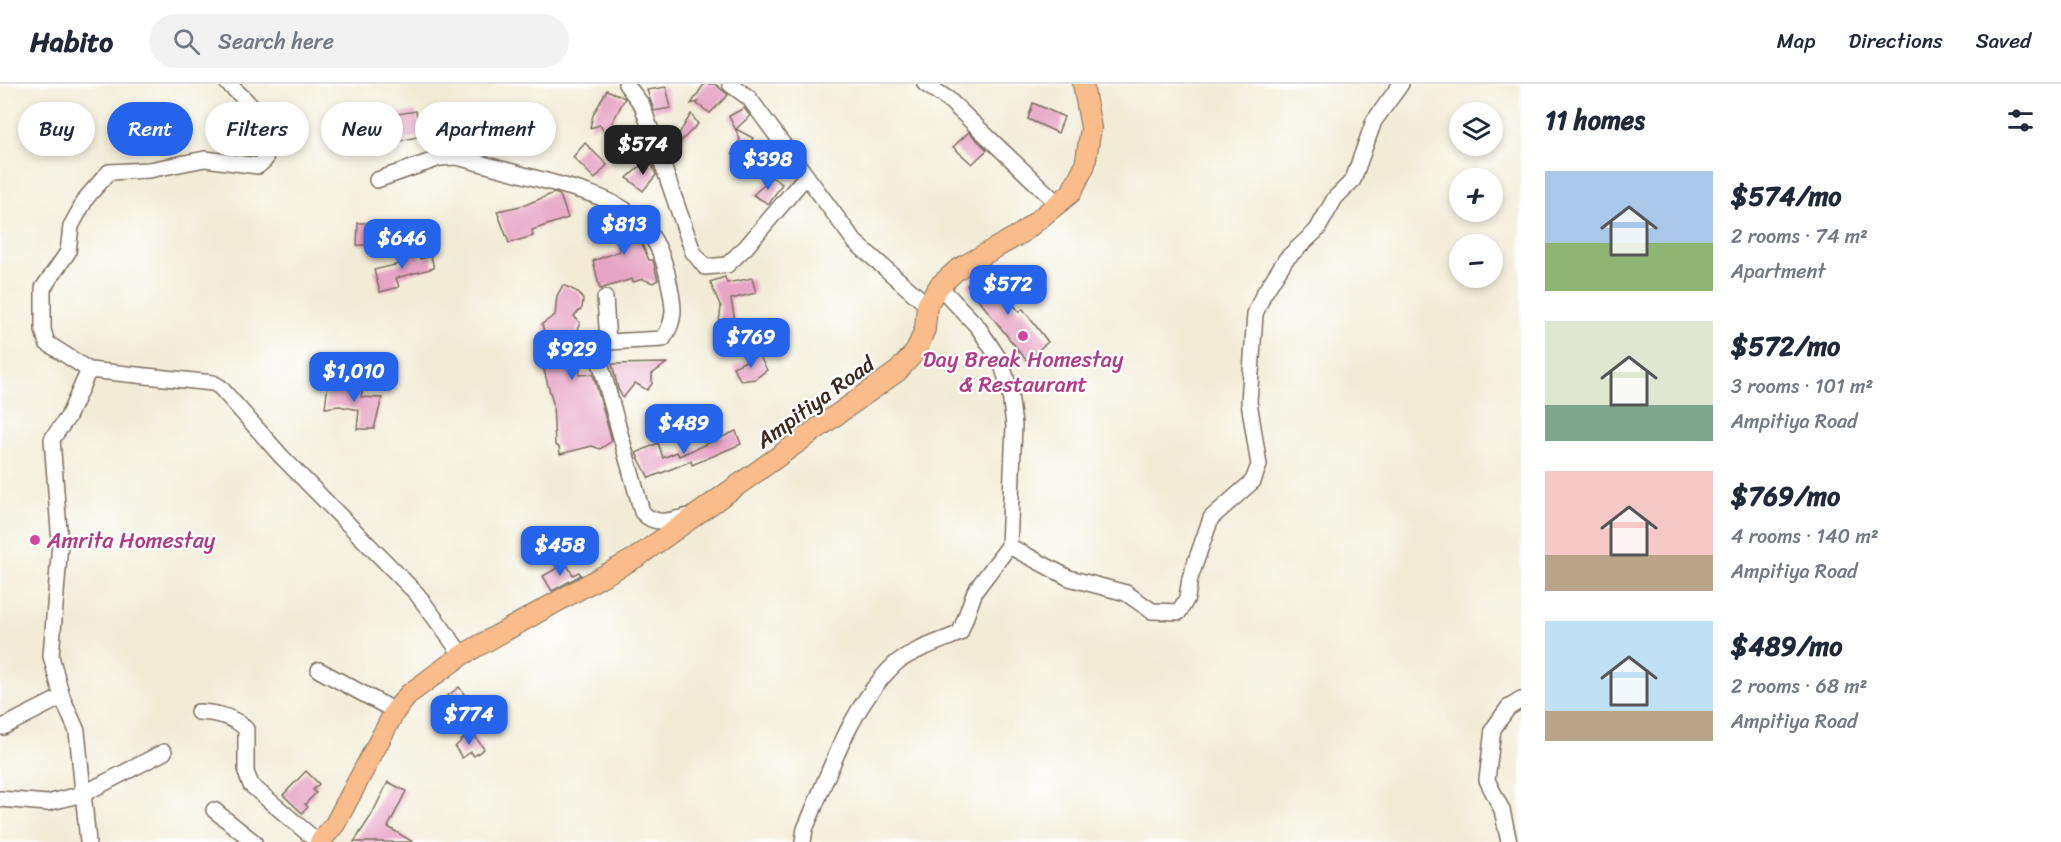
<!DOCTYPE html>
<html lang="en">
<head>
<meta charset="utf-8">
<style>
  body { margin:0; font-family:Sriracha,sans-serif; background:#f2f2f3; color:#1f2937; height:100vh; display:flex; flex-direction:column; font-size:22px; white-space:nowrap }
  * { box-sizing:border-box; margin:0 }
  p { font-size:20px; color:#747a83 }
  .icon { flex:none; width:33px; height:33px; fill:none; stroke:currentColor; stroke-width:2; stroke-linecap:round; stroke-linejoin:round }
  .map { position:relative; flex:1; overflow:hidden }
  .side { display:flex; flex-direction:column; background:#fff; width:540px }
  .side>* { flex:none }
  .top-card { position:absolute; left:18px; top:18px; width:570px; height:54px; display:flex; gap:12px }
  .tools { position:absolute; left:1449px; top:18px; display:grid; gap:12px }
  .tools a { display:grid; place-items:center; width:54px; height:54px; border-radius:50%; background:#fff; box-shadow:0 3px 9px #0003; font-size:30px }
  .price { position:absolute; translate:-50% -51px; padding:0 14px; border-radius:12px; background:#2563eb; color:#fff; font-size:20px; line-height:39px; filter:drop-shadow(0 2px 3px #0008) }
  .price::after { content:''; position:absolute; left:50%; top:36px; width:18px; height:14px; margin-left:-9px; background:inherit; clip-path:polygon(0 0,100% 0,50% 100%) }
  .price.current { background:#222; color:#fff }
  ul { padding:0; list-style:none }
  li { display:flex; align-items:center; gap:18px; height:150px; padding:0 24px }
  li span { display:grid; place-items:center; flex:none; width:168px; height:120px; border-radius:0px; color:#555 }
  li>.icon { margin-inline-start:auto }
  span .icon { width:72px; height:72px; fill:#fffc; stroke-width:1 }
  li b { font-size:26px }
  h2 { display:flex; justify-content:space-between; align-items:center; height:72px; padding:0 24px; font-size:26px }
  .chip { padding:0 21px; border-radius:27px; background:#fff; box-shadow:0 3px 9px #0003; font-size:21px; line-height:54px }
  .chip.current { background:#2563eb; color:#fff }
  header { display:flex; align-items:center; gap:36px; box-sizing:border-box; height:84px; padding:0 30px; background:#fff; border-bottom:2px solid #e0e1e3 }
  header strong { font-size:28px }
  nav { display:flex; gap:33px; margin-inline-start:auto; font-size:21px }
  .search { width:420px; height:54px; background:#f2f2f3; display:flex; align-items:center; gap:15px; box-sizing:border-box; padding:0 21px; border-radius:33px; color:#747a83; font-size:22px }
  main { display:flex; flex:1; min-height:0 }
  .map>svg:first-child { display:block }
</style>
</head>
<body>
<header>
<strong>Habito</strong>
<div class="search"><svg class="icon" aria-label="search" viewBox="0 0 24 24"><circle cx="10" cy="10" r="6"/><path d="M15 15l6 6"/></svg>Search here</div>
<nav><a>Map</a><a>Directions</a><a>Saved</a></nav>
</header>
<main>
<div class="map">
<svg width="1521" height="758" viewBox="0 0 1521 758">
  <rect width="100%" height="100%" fill="#fff"/>
  <filter id="ink" filterUnits="userSpaceOnUse"><feTurbulence type="fractalNoise" baseFrequency=".0167" numOctaves="2"/><feDisplacementMap in="SourceGraphic" scale="12" xChannelSelector="R" yChannelSelector="G"/><feConvolveMatrix kernelMatrix="1 2 1 2 8 2 1 2 1" color-interpolation-filters="sRGB"/></filter>
  <filter id="wash" filterUnits="userSpaceOnUse"><feTurbulence type="fractalNoise" baseFrequency=".008" numOctaves="4" result="noise"/><feDisplacementMap in="SourceGraphic" scale="24" xChannelSelector="R" yChannelSelector="G"/><feGaussianBlur stdDeviation="1.35" result="paint"/><feColorMatrix in="noise" values="0 0 0 0 0 0 0 0 0 0 0 0 0 0 0 0 0 1.4 0 .05"/><feComposite in="paint" operator="in"/></filter>
  <g filter="url(#wash)">
    <rect width="100%" height="100%" fill="#f2ecd7"/>
    <g id="blocks">
      <g fill="#e7a5c5">
        <polygon points="704,0 715,0 728,11 710,29 697,20 698,18 691,20"/>
        <polygon points="666,3 671,24 654,27 647,6"/>
        <polygon points="607,6 625,14 612,39 614,42 606,52 600,41 590,44 593,31"/>
        <polygon points="1033,19 1064,33 1058,49 1028,35"/>
        <polygon points="744,24 750,32 736,45 753,54 742,75 732,70 740,55 729,32"/>
        <polygon points="416,27 421,52 378,62 374,41 398,35 397,30"/>
        <polygon points="691,30 698,40 675,63 672,61"/>
        <polygon points="969,48 987,66 972,80 953,63"/>
        <polygon points="585,59 607,81 595,95 573,73"/>
        <polygon points="647,76 652,81 656,91 643,107 627,94"/>
        <polygon points="772,93 782,100 769,120 753,111"/>
        <polygon points="554,109 560,111 568,134 532,146 533,152 509,159 497,127 525,121"/>
        <polygon points="604,125 619,134 639,153 649,176 653,176 658,196 653,199 643,195 633,198 632,195 600,205 593,177 620,167 614,151 605,144 598,127"/>
        <polygon points="358,139 378,139 377,161 357,161"/>
        <polygon points="418,165 420,175 431,172 434,184 396,194 399,203 380,208 374,186 404,179 402,169"/>
        <polygon points="988,186 1019,228 1023,225 1048,258 1026,276 967,201"/>
        <polygon points="725,193 727,199 752,194 756,209 731,215 739,259 724,266 718,246 721,223 710,198"/>
        <polygon points="563,201 578,208 583,216 582,224 574,232 580,239 576,248 584,263 579,291 593,290 612,357 600,365 592,362 560,370 559,363 555,361 553,319 542,279 554,269 546,255 542,240 555,231 557,212"/>
        <polygon points="759,271 767,286 755,295 741,297 733,283"/>
        <polygon points="667,279 652,290 652,300 647,306 635,299 623,314 618,305 612,280"/>
        <polygon points="328,299 363,302 361,313 382,314 374,345 357,345 359,326 339,322 325,324"/>
        <polygon points="736,347 741,360 692,381 691,377 649,394 636,369 658,359 663,374 677,368 679,372"/>
        <polygon points="566,479 573,491 579,488 581,491 552,507 543,492"/>
        <polygon points="459,603 469,617 456,627 446,613"/>
        <polygon points="471,647 484,665 474,672 471,668 462,674 455,663"/>
        <polygon points="306,687 319,700 313,706 316,709 305,720 308,723 302,729 283,711"/>
        <polygon points="388,698 406,707 388,743 413,758 354,758 371,732"/>
      </g>
    </g>
  </g>
  <g filter="url(#ink)">
    <use href="#blocks" fill-opacity="0" stroke="#7b6e5f" stroke-width="1.5"/>
    <g fill="none" stroke-linecap="round" stroke-linejoin="round">
      <g stroke="#7b6e5f" stroke-width="18">
        <g id="minor">
          <polyline points="626,0 642,21 693,168 705,183 727,181 746,163 806,92"/>
          <polyline points="730,0 749,14 855,158 927,221"/>
          <polyline points="925,0 948,15 1058,120"/>
          <path d="M377 96 440 74 457 73C487 81 516 89 546 97 607 113 654 125 668 194 673 219 678 233 663 255L608 258 602 266 600 278 642 428C656 444 674 435 692 431"/>
          <polyline points="605,214 608,258"/>
          <path d="M89 286 47 259 43 246V204L68 168 71 142 87 113 109 88 149 86 205 75 258 82 265 76C269 39 256 23 228 0"/>
          <polyline points="1009,462 1069,494 1126,509 1152,527 1179,528 1187,514 1190,494 1211,434 1253,397 1259,381 1249,318 1255,230 1263,211 1286,175 1317,146 1335,114 1353,96 1374,37 1401,0"/>
          <polyline points="319,586 395,627"/>
          <path d="M198 628C216 629 233 632 246 645V688L251 701 318 758"/>
          <polyline points="3,643 62,613"/>
          <polyline points="0,715 47,719 83,710 164,668"/>
          <polyline points="214,726 254,758"/>
          <polyline points="88,758 77,647 62,613 51,572 60,459 52,355 68,333 89,286 213,299 220,303 282,373 417,510 462,571"/>
          <path d="M803 758 805 745C829 690 850 623 894 581 907 568 942 557 960 549L975 507 1009 462 1014 341 1009 303 1001 278 978 243 939 202"/>
          <polyline points="1509,758 1502,726 1487,696 1493,645 1508,624 1521,616"/>
        </g>
      </g>
      <g stroke="#7b6e5f" stroke-width="22">
        <polyline id="major" points="320,758 335,740 395,627 409,610 462,571 637,473 898,287 916,267 925,245 927,221 939,202 958,185 1022,149 1071,109 1085,81 1091,44 1083,0"/>
      </g>
      <use href="#minor" stroke="#fff" stroke-width="15"/>
      <use href="#major" stroke="#f9bc8a" stroke-width="20"/>
    </g>
  </g>
  <g fill="#d1479c" stroke="#fff" stroke-width="2">
    <circle cx="1023" cy="252" r="6"/>
    <circle cx="35" cy="456" r="6"/>
  </g>
  <g text-anchor="middle" dominant-baseline="central" stroke-width="4.5" stroke-linejoin="round" paint-order="stroke">
    <g font-size="22" fill="#b23c85" stroke="#fff">
      <text x="1023" y="275">Day Break Homestay<tspan x="1023" dy="25">&amp; Restaurant</tspan></text>
      <text x="47" y="456" text-anchor="start">Amrita Homestay</text>
    </g>
    <g font-size="22" fill="#3b2a1e" stroke="#fff">
      <text transform="translate(815 318) rotate(-36)">Ampitiya Road</text>
    </g>
  </g>
</svg>
<div class="tools">
<a><svg class="icon" aria-label="layers" viewBox="0 0 24 24"><path d="M12 4l9 5-9 5-9-5zM3 14l9 5 9-5"/></svg></a>
<a>+</a>
<a>−</a>
</div>
<b class="price current" style="left:643px;top:92px">$574</b>
<b class="price" style="left:768px;top:107px">$398</b>
<b class="price" style="left:624px;top:172px">$813</b>
<b class="price" style="left:402px;top:186px">$646</b>
<b class="price" style="left:1008px;top:232px">$572</b>
<b class="price" style="left:751px;top:285px">$769</b>
<b class="price" style="left:572px;top:297px">$929</b>
<b class="price" style="left:354px;top:319px">$1,010</b>
<b class="price" style="left:684px;top:371px">$489</b>
<b class="price" style="left:560px;top:493px">$458</b>
<b class="price" style="left:469px;top:662px">$774</b>
<div class="top-card">
<a class="chip">Buy</a>
<a class="chip current">Rent</a>
<a class="chip">Filters</a>
<a class="chip">New</a>
<a class="chip">Apartment</a>
</div>
</div>
<section class="side">
<h2>11 homes<svg class="icon" aria-label="filters" viewBox="0 0 24 24"><path d="M4 7h16M4 17h16"/><circle cx="9" cy="7" r="2"/><circle cx="15" cy="17" r="2"/></svg></h2>
<ul>
<li><span style="background:linear-gradient(#a9c7e8 60%,#8fb573 0)"><svg class="icon" aria-label="home" viewBox="0 0 24 24"><path d="M3 11l9-7 9 7M6 9v11h12V9"/></svg></span><div><b>$574/mo</b><p>2 rooms · 74 m²</p><p>Apartment</p></div></li>
<li><span style="background:linear-gradient(#dfe7d0 70%,#7fa58c 0)"><svg class="icon" aria-label="home" viewBox="0 0 24 24"><path d="M3 11l9-7 9 7M6 9v11h12V9"/></svg></span><div><b>$572/mo</b><p>3 rooms · 101 m²</p><p>Ampitiya Road</p></div></li>
<li><span style="background:linear-gradient(#f6c9c9 70%,#b9a48a 0)"><svg class="icon" aria-label="home" viewBox="0 0 24 24"><path d="M3 11l9-7 9 7M6 9v11h12V9"/></svg></span><div><b>$769/mo</b><p>4 rooms · 140 m²</p><p>Ampitiya Road</p></div></li>
<li><span style="background:linear-gradient(#bfe0f5 75%,#b9a48a 0)"><svg class="icon" aria-label="home" viewBox="0 0 24 24"><path d="M3 11l9-7 9 7M6 9v11h12V9"/></svg></span><div><b>$489/mo</b><p>2 rooms · 68 m²</p><p>Ampitiya Road</p></div></li>
</ul>
</section>
</main>
</body>
</html>
